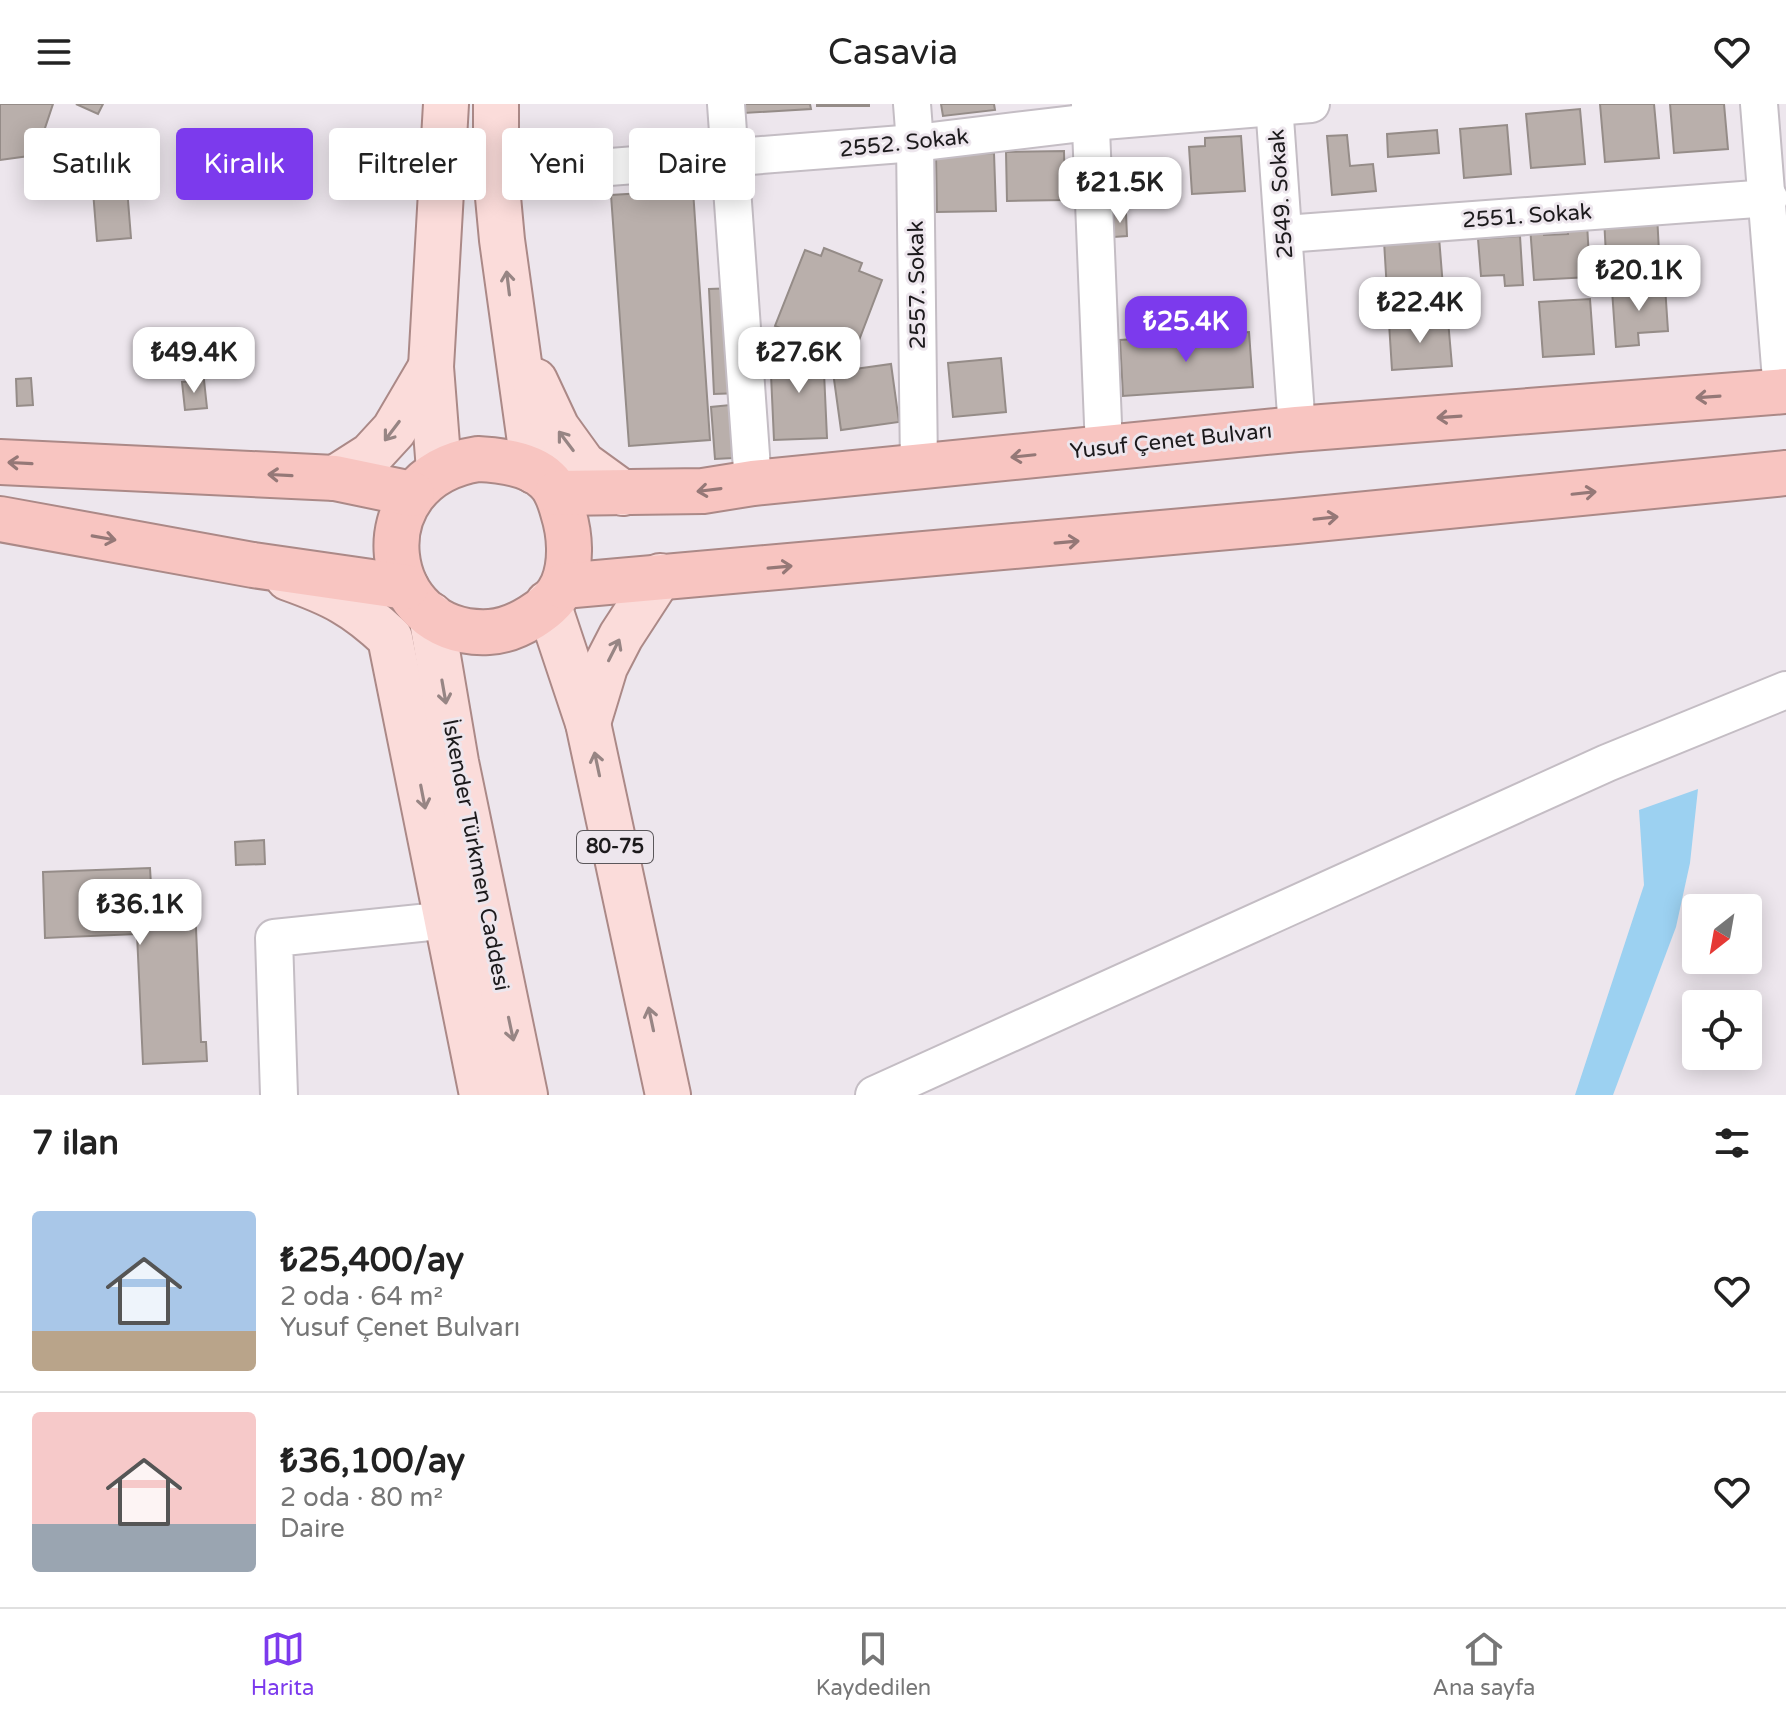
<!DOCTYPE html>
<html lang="tr">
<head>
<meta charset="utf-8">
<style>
  body { margin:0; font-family:"Varela Round",sans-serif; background:#f6f6f6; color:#222; height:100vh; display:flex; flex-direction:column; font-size:30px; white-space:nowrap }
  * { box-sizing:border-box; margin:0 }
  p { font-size:26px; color:#767676 }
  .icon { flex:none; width:44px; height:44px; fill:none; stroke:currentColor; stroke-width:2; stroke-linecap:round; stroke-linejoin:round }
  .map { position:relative; height:991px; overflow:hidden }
  .drawer { display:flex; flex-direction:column; background:#fff; flex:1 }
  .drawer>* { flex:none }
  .hud { position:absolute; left:24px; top:24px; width:800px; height:72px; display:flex; gap:16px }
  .needle { width:52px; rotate:211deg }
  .buttons { position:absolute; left:1682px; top:790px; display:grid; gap:16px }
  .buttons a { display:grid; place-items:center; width:80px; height:80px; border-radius:8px; background:#fff; box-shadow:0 4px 20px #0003; font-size:40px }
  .price { position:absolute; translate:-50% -68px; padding:0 18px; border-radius:16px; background:#fff; color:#222; font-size:26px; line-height:52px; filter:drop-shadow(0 2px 4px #0008) }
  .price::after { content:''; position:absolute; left:50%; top:48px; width:24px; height:18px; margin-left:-12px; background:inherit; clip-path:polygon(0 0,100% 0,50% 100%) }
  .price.current { background:#7c3aed; color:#fff }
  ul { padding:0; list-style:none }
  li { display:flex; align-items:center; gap:24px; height:200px; padding:0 32px }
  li+li { border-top:2px solid #e0e0e0 }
  li span { display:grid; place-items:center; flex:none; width:224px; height:160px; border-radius:8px; color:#555 }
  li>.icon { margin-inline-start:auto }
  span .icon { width:96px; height:96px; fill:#fffc; stroke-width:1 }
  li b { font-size:34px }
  h2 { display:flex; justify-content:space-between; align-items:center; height:96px; padding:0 32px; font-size:34px }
  .pill { padding:0 28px; border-radius:8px; background:#fff; box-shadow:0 4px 20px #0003; font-size:28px; line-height:72px }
  .pill.current { background:#7c3aed; color:#fff }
  header { display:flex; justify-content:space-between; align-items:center; height:104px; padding:0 32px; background:#fff; font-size:36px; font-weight:600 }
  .menu { display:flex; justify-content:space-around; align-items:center; height:112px; border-top:2px solid #e0e0e0; background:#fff; font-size:22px; color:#767676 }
  .menu a { display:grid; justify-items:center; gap:4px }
  .menu .current { color:#7c3aed }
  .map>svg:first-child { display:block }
</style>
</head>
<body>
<header><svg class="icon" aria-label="menu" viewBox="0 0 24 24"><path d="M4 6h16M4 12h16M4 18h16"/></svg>Casavia<svg class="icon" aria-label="heart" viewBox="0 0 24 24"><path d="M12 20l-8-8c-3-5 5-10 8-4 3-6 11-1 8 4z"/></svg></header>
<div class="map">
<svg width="1786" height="991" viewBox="0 0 1786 991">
  <rect width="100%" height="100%" fill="#ede6ed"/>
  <polygon fill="#9cd1f1" points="1698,685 1690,759 1676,823 1613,991 1575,991 1644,781 1639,706"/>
  <g fill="#b9afab" stroke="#958c88" stroke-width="2">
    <polygon points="0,0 53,0 36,51 0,56"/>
    <polygon points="76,0 103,0 98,10"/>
    <polygon points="744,0 810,0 811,5 744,9"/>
    <rect x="817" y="0" width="52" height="2"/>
    <polygon points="941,0 994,0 995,6 943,12"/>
    <polygon points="1600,0 1654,0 1659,54 1605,58"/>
    <polygon points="1670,0 1724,0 1728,45 1674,49"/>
    <polygon points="1580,5 1585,60 1531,64 1526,10"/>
    <polygon points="1507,21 1511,70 1464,74 1460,25"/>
    <polygon points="1437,26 1439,49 1388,53 1387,30"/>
    <polygon points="1347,31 1350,62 1373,60 1376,87 1332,91 1327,32"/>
    <polygon points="1241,32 1245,87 1192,90 1189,43 1205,42 1205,34"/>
    <polygon points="1064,47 1065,96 1007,97 1006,48"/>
    <polygon points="994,49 996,107 937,108 936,50"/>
    <polygon points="127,84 131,134 97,137 93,87"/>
    <polygon points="693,86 710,336 629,342 611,91"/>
    <polygon points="1126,109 1127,132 1114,133 1114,110"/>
    <polygon points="1657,110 1660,167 1607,170 1604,114"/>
    <polygon points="1587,119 1590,173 1534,176 1530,122 1543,122 1544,131 1568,130 1567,120"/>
    <polygon points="1520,132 1523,181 1505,182 1504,171 1481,172 1478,135"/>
    <polygon points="1439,133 1443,183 1387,187 1384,137"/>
    <polygon points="824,144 862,159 859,167 882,176 853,252 775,222 805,146 821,152"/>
    <polygon points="1665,182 1668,227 1638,229 1639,241 1616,243 1612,186"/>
    <polygon points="736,184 741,289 714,290 709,185"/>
    <polygon points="1590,195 1594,250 1543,253 1539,198"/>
    <polygon points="1448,216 1452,262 1392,266 1389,219"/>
    <polygon points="1249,228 1253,283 1123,292 1120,236"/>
    <polygon points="823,246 827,334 774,336 770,249"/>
    <polygon points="1001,254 1006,308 953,313 948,259"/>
    <polygon points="891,260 899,318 841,326 833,268"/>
    <polygon points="31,274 33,301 17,302 16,275"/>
    <polygon points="204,276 207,304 185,306 182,278"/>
    <polygon points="730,301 733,354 715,355 711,303"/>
    <polygon points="264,736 265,760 236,761 235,738"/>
    <polygon points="150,764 151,781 194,779 201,938 206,938 207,957 143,960 137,830 45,834 43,768"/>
  </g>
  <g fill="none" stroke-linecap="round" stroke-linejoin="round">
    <g stroke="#c4bdc4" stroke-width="40">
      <g id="minor">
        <polyline points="726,0 753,379"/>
        <polyline points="912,0 915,39 919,363"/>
        <polyline points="1090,0 1104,344"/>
        <polyline points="1274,0 1297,325"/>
        <polyline points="1759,0 1782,288"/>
        <polyline points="496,72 915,39 1091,18 1311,0"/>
        <polyline points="1285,130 1769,94"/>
        <polyline points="279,991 274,834 449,816"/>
        <polyline points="874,991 1607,659 1786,586"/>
      </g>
    </g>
    <g stroke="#ab8987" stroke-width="48">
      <g id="major">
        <polyline points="496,0 496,72 502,136 534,367"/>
        <polyline points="535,277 557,324 583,360 623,389"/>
        <polyline points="439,366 431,263 446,0"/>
        <polyline points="335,374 371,351 394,326 431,263"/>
        <path d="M288 474C333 490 355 501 390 534L482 991"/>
        <polyline points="548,499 588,619 668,991"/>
        <polyline points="431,511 456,658 525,991"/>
        <polyline points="588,619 605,563 621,532 660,472"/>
      </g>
    </g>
    <g stroke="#ab8987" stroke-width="48">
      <g id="highway">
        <path d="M478 355C500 356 531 360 547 376 556 384 560 397 563 408 570 430 572 458 563 480 553 505 514 527 489 528 379 534 357 374 478 355Z"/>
        <polyline points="0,358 335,374 412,390"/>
        <polyline points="557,389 703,387 753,379 1297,325 1786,287"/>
        <polyline points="0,415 253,461 406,483"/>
        <polyline points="563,482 1296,417 1786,369"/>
      </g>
    </g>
    <use href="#minor" stroke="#fff" stroke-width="36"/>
    <use href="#major" stroke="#fbdcda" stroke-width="44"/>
    <use href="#highway" stroke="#f8c5c1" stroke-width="44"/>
  </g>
  <defs><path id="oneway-shaft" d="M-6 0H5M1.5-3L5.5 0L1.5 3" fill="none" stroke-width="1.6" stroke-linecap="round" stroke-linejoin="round" transform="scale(2)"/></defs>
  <g stroke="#978584">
    <use href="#oneway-shaft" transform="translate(508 179) rotate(-97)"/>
    <use href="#oneway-shaft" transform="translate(392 327) rotate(127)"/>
    <use href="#oneway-shaft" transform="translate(566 337) rotate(-127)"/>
    <use href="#oneway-shaft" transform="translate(614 546) rotate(-63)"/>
    <use href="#oneway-shaft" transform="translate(444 588) rotate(80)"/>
    <use href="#oneway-shaft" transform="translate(597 660) rotate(-102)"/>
    <use href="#oneway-shaft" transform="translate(423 693) rotate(79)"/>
    <use href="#oneway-shaft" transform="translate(651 915) rotate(-102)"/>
    <use href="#oneway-shaft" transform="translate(511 925) rotate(78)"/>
  </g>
  <g stroke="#957877">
    <use href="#oneway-shaft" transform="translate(1708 293) rotate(176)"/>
    <use href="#oneway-shaft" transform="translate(1449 313) rotate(176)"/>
    <use href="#oneway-shaft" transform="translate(1023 352) rotate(174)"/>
    <use href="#oneway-shaft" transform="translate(20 359) rotate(-177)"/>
    <use href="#oneway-shaft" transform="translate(280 371) rotate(-177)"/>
    <use href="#oneway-shaft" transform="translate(709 386) rotate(173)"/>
    <use href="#oneway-shaft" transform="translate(1584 389) rotate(-6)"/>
    <use href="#oneway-shaft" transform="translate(1326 414) rotate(-6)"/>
    <use href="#oneway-shaft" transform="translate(104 434) rotate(10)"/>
    <use href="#oneway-shaft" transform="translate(1067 438) rotate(-5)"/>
    <use href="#oneway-shaft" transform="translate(780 463) rotate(-5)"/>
  </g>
  <g text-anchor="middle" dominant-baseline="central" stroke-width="6" stroke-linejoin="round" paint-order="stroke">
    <rect fill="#ede6ed" stroke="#5b575b" stroke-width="2" x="577" y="727" width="76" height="32" rx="6"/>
    <g font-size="20" font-weight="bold" fill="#1c1a1c">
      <text x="615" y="743">80-75</text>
    </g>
    <g font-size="22" fill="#1c1a1c" stroke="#ede6ed">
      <text transform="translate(904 39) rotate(-6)">2552. Sokak</text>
      <text transform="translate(1281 90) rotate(-94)">2549. Sokak</text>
      <text transform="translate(1527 112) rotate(-4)">2551. Sokak</text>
      <text transform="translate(917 181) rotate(-91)">2557. Sokak</text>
      <text transform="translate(1171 337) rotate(-6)">Yusuf Çenet Bulvarı</text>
      <text transform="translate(476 751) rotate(79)">İskender Türkmen Caddesi</text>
    </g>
  </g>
</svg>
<div class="buttons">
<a><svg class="needle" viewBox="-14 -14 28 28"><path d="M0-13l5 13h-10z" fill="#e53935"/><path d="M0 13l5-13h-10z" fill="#767676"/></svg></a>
<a><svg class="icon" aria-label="locate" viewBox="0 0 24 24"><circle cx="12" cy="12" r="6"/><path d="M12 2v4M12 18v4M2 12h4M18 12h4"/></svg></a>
</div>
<b class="price" style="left:1120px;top:121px">₺21.5K</b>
<b class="price" style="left:1639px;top:209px">₺20.1K</b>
<b class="price" style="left:1420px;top:241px">₺22.4K</b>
<b class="price current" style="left:1186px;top:260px">₺25.4K</b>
<b class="price" style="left:194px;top:291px">₺49.4K</b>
<b class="price" style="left:799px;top:291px">₺27.6K</b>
<b class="price" style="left:140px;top:843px">₺36.1K</b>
<div class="hud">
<a class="pill">Satılık</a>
<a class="pill current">Kiralık</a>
<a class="pill">Filtreler</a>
<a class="pill">Yeni</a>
<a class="pill">Daire</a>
</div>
</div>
<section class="drawer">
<h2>7 ilan<svg class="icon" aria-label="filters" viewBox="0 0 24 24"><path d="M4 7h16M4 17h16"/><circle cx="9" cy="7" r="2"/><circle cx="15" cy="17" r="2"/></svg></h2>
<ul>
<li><span style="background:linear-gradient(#a9c7e8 75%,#b9a48a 0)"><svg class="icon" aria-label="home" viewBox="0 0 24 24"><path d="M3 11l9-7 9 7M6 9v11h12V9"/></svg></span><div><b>₺25,400/ay</b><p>2 oda · 64 m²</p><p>Yusuf Çenet Bulvarı</p></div><svg class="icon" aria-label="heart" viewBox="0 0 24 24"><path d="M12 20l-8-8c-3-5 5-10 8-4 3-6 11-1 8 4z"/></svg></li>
<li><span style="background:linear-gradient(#f6c9c9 70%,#9aa5b1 0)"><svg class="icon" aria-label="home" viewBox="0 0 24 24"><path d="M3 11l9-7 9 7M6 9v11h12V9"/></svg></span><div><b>₺36,100/ay</b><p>2 oda · 80 m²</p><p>Daire</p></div><svg class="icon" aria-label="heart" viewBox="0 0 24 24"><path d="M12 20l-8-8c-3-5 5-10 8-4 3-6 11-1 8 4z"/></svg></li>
</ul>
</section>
<nav class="menu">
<a class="current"><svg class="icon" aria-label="map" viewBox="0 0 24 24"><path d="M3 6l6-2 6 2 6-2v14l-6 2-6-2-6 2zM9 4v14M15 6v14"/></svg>Harita</a>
<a><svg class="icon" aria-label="saved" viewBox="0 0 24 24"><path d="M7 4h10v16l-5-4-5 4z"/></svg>Kaydedilen</a>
<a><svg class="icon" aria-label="home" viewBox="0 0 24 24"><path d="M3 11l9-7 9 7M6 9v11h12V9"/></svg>Ana sayfa</a>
</nav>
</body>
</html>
